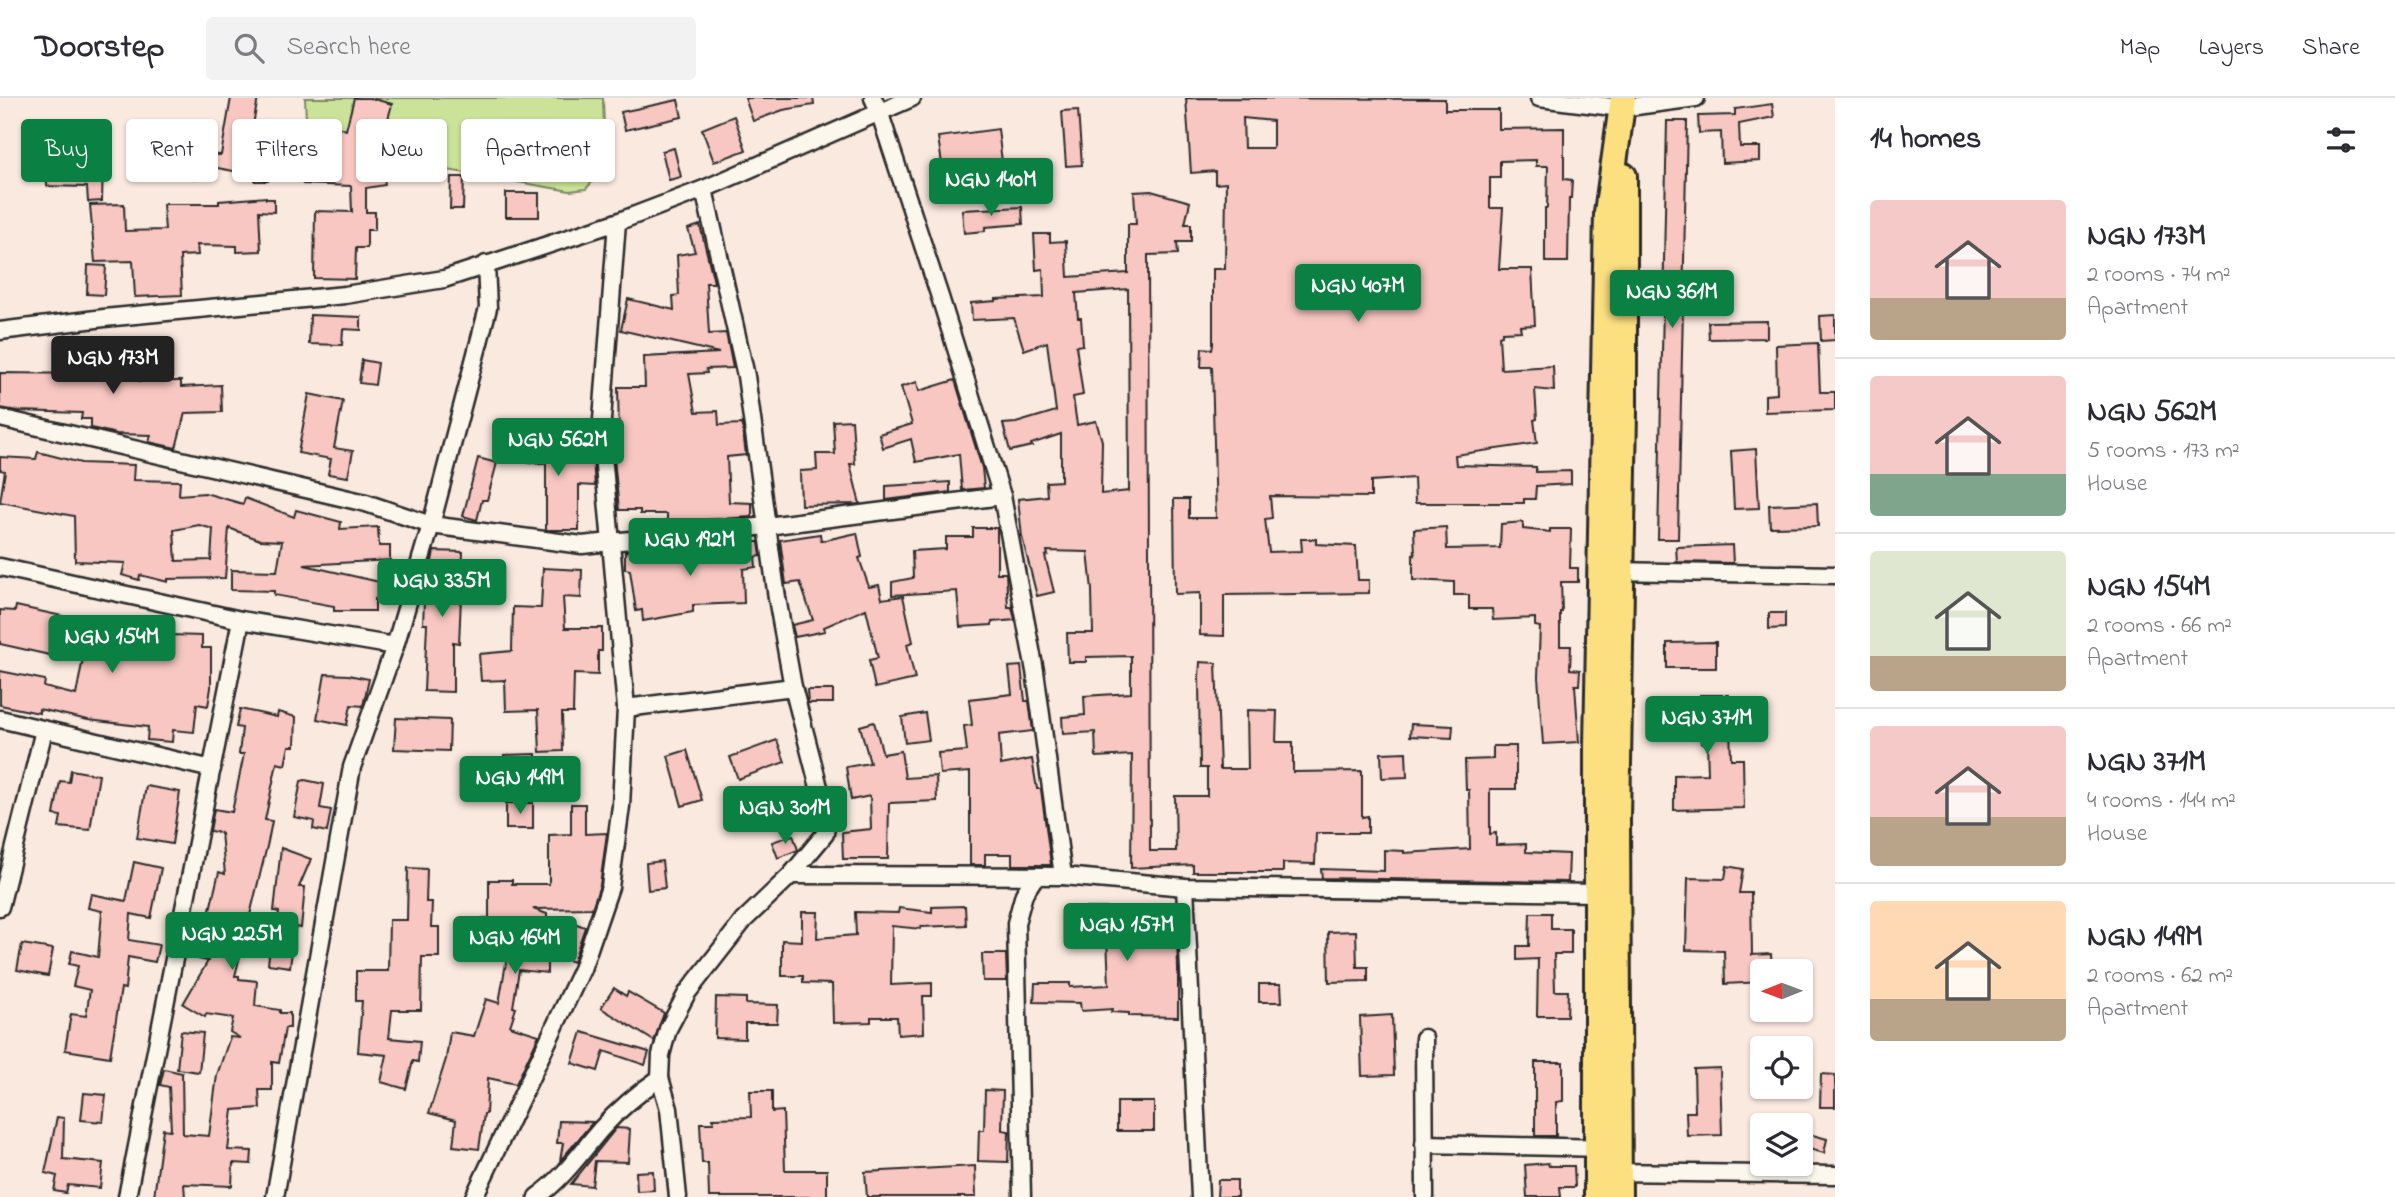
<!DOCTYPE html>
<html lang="en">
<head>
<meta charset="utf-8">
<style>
  body { margin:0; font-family:"Indie Flower",sans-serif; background:#f2f2f3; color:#2b2b33; height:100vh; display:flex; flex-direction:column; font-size:26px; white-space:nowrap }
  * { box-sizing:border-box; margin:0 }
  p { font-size:23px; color:#7c7c81 }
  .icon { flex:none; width:38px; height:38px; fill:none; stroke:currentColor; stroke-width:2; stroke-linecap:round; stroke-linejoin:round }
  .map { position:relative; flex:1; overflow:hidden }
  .details { display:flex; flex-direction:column; background:#fff; width:560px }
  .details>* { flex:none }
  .banner { position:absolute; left:21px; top:21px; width:665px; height:63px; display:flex; gap:14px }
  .needle { width:46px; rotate:269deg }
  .fabs { position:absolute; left:1750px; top:861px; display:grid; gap:14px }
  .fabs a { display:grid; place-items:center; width:63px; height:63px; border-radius:7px; background:#fff; box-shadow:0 2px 5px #0004; font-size:35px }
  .price { position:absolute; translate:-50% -60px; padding:0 16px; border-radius:7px; background:#0b8043; color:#fff; font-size:23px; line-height:46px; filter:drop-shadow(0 2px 4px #0008) }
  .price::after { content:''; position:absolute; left:50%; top:42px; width:21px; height:16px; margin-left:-10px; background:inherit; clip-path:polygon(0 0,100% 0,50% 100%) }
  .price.active { background:#222; color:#fff }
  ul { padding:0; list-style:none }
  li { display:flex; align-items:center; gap:21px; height:175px; padding:0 35px }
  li+li { border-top:2px solid #e1e1e2 }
  li span { display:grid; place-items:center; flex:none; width:196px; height:140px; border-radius:7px; color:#555 }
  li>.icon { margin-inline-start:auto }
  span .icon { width:84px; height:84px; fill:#fffc; stroke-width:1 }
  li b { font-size:30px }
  h2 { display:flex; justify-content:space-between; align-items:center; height:84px; padding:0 35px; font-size:30px }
  .chip { padding:0 24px; border-radius:7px; background:#fff; box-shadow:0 2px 5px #0004; font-size:24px; line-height:63px }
  .chip.active { background:#0b8043; color:#fff }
  header { display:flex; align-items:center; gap:42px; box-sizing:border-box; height:98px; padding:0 35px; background:#fff; border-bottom:2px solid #e1e1e2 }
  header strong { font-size:33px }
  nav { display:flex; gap:38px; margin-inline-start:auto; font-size:24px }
  .search { width:490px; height:63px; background:#f2f2f3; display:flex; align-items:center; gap:18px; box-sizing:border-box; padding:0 24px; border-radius:7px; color:#7c7c81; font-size:26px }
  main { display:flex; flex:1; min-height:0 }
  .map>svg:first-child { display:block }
</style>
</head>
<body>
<header>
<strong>Doorstep</strong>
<div class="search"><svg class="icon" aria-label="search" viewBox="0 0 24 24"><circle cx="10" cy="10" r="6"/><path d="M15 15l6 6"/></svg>Search here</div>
<nav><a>Map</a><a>Layers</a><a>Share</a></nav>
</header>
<main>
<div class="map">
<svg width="1835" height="1099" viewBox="0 0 1835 1099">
  <rect width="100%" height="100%" fill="#fae9df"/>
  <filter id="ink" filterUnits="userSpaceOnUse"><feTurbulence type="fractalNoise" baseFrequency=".0143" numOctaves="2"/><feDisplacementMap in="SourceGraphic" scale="14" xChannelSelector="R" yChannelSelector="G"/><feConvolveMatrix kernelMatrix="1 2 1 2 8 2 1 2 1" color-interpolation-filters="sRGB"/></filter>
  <g filter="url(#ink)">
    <polygon fill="#cae399" stroke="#7a8762" stroke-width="2" points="305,0 603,0 604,33 596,63 597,78 586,91 570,93 430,69 402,58 377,41 315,33 306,22"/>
    <g fill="#f8c7c2" stroke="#2b2b2b" stroke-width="2" fill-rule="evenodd">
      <polygon points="231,0 258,0 251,38 272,41 272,44 330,46 335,28 346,32 354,0 370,0 392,6 380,52 385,87 366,90 366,114 375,114 375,132 367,132 367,150 356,150 355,181 314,180 315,113 352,114 351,88 303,86 306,65 270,64 268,83 255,83 255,77 212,69 212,81 139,78 140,54 221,57"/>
      <polygon points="745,0 813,0 814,7 783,12 753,23"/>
      <path d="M1186 0 1445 1V12H1499V31L1564 30V81L1572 82 1571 100H1569L1568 164H1545V110H1547L1548 68H1536V62L1500 63V80H1490V110H1503L1499 171H1532L1535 227 1520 228 1521 233 1502 234V237L1499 238 1501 271 1553 268 1554 293 1535 291 1537 321 1534 322 1537 345 1455 357 1456 367 1536 369V374L1571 373V386L1536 388 1535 401H1524V405H1415L1414 380 1371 383V399L1270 398 1272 420 1265 421 1269 454 1302 453 1301 441H1316V446L1356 448 1358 482H1369V495L1224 497V538L1200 537V495L1175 496 1174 401H1189V420H1216L1212 269H1201L1202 250 1212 251 1213 247V171H1225L1226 85 1215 86V73L1191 75ZM1243 20 1273 23V50H1244Z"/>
      <polygon points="678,2 682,19 625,32 621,14"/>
      <polygon points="1772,6 1774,19 1739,26 1740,49 1760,49 1760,63 1722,65 1721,34 1699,35 1698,18 1735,17 1735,11"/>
      <polygon points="1078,12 1082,67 1066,68 1062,13"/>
      <polygon points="734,18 746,52 714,64 702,31"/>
      <polygon points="1667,23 1687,23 1678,441 1658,441"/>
      <polygon points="998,31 1003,72 944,80 938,39"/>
      <polygon points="674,50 681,79 669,82 662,53"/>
      <polygon points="47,68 103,68 102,103 88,104 87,89 47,88"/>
      <polygon points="451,79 464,79 463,111 450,111"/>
      <path d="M1151 93 1190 104 1185 126H1191V144H1177L1178 156 1148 157 1150 753H1176L1175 698H1207V670H1200L1199 579 1200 564 1216 565 1220 671H1248L1247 612 1277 613 1276 644H1293V674L1362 673V719L1368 718V735H1316L1315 766 1283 765V774H1193V767L1131 770 1132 657 1096 659 1095 634 1063 636 1062 619 1085 617 1084 598 1131 595V558L1086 559V564H1068L1067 535H1093L1092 492 1088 454 1047 453 1048 457 1045 458 1054 494 1037 498 1022 439 1018 401 1047 398 1046 384 1061 383V336L1031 346 1032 348 1010 353 1003 326 1016 325 1056 313 1047 244 1024 252 1014 220 972 222 971 205 996 203V201L1044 199 1043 171 1036 172 1034 136H1050V144L1066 143 1068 179 1128 175V126H1136L1134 94ZM1128 191 1129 393 1101 396 1102 343 1096 323 1077 327 1073 299 1083 297 1076 248 1083 247 1081 220H1078L1076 195Z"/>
      <rect x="506" y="95" width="33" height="24"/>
      <polygon points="266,99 266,101 274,101 274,114 259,113 261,153 237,154 237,148 197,147 198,157 180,158 182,197 135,199 133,163 95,164 90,107 124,106 125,133 165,132 163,106 219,106 219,103"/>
      <polygon points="1022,109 1023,126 985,129 985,133 964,135 962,112"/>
      <polygon points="700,127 713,180 714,185 706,185 709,236 726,235 733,270 706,271 707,275 689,276 696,314 718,313 719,327 742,326 746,357 727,359 729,404 752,405 752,419 686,423 686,426 667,427 667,416 640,416 640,412 619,412 613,349 616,349 615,337 619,337 618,289 645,289 644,259 719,255 621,232 628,201 674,212 673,198 679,197 677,157 695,154 688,131"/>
      <polygon points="88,167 106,168 104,197 87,196"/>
      <polygon points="310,217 361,219 361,232 343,231 342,247 309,246"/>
      <polygon points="1835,217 1835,242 1821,243 1820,218"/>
      <polygon points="1767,223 1767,240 1709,241 1708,224"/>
      <polygon points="118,245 140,245 139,283 181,283 181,289 221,287 222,314 185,315 176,350 149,344 151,337 117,336 91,330 91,321 81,321 82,315 18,313 0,310 0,275 95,276 95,246 118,247"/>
      <polygon points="1818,245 1820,294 1835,294 1835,312 1765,314 1765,297 1777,296 1776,247"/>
      <polygon points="362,262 378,265 375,287 359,285"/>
      <polygon points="955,282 982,370 984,390 962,392 959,356 916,364 911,341 883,350 879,336 912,326 901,289 917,284 919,293"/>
      <polygon points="309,296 343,303 334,350 353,353 348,379 328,376 331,361 298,355"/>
      <polygon points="852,322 855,366 850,366 860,406 801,407 800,373 817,372 816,356 835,356 833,323"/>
      <polygon points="511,338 547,342 546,349 592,349 595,388 579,387 579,432 546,432 546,366 509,362"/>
      <polygon points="1756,351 1759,410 1734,411 1731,353"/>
      <path d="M38 354 81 365 134 367 133 382 180 383 179 397 205 395 243 406 245 400 294 419 296 412 341 424 340 431 378 429 379 448H390V462L304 467 384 485 380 502 375 501V513H334V508L274 497V493L231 492V472L277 473 282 443 260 442 229 430 225 480 168 481V484L140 477 139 482 122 477 125 465 75 463 74 418 0 404 5 373 0 372V359L36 361ZM199 427 213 431 211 462 176 463 174 432Z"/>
      <polygon points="478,360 497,365 487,402 482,402 477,422 463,418"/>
      <polygon points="950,384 950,394 886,402 886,388"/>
      <polygon points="1817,405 1818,428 1770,429 1769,407"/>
      <polygon points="1523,424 1523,431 1550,434 1550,431 1571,431 1570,470 1578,470 1578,484 1561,484 1562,514 1560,514 1560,548 1571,548 1570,571 1580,572 1579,587 1575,587 1579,644 1543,646 1538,579 1540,529 1535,528 1535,520 1493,522 1492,511 1469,511 1469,497 1454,497 1454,484 1413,482 1413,456 1415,457 1414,431 1446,429 1447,451 1500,450 1501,426"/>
      <polygon points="973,430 997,430 997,475 1006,475 1008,509 1012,509 1015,522 992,524 992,527 960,529 957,493 892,497 892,484 913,480 912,453 946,451 946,439 973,439"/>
      <polygon points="857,435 862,459 859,460 869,489 879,487 882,501 903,498 913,544 907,546 915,581 875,590 869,562 878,560 866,511 824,529 825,533 795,539 792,527 813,522 800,484 786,486 780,442 820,436 821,443"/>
      <polygon points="752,440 753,444 759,444 761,458 755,459 756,469 743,471 744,505 693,507 693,514 643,523 642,512 636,513 630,472 625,471 625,453 681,454 728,448 728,443"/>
      <polygon points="1732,447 1733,465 1677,464 1676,449"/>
      <polygon points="434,453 463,454 459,545 453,544 453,594 424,593 427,526 423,526 424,503 426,503 426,480 428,474 430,474"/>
      <polygon points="543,470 582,472 581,500 563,499 565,530 602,530 602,553 598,553 598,577 574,576 573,615 562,615 563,653 540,654 538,612 506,613 505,582 481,583 479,556 512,553 513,509 541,510"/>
      <polygon points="16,508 62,518 61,522 89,528 87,536 113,541 114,530 171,539 171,537 202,538 202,550 211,550 211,590 208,608 197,606 194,634 173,632 172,644 147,642 148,629 88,622 39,611 39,615 0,607 0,573 45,582 44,589 76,597 85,550 56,545 54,558 0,546 0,512 15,513"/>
      <polygon points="1769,515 1785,515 1785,530 1769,531"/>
      <polygon points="1716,544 1716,570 1667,570 1667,545"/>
      <polygon points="1021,568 1025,603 1029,603 1033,633 999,637 1001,667 1032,661 1037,691 1041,691 1051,767 1012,767 1012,756 985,756 985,767 970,767 970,674 940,676 938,655 967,653 964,628 972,627 969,601 1012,596 1009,569"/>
      <polygon points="325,576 348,577 369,581 363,608 351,607 347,627 317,621"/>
      <polygon points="807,592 833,592 833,605 808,605"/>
      <polygon points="1700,597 1729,597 1731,661 1743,661 1744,710 1674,712 1674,677 1708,676 1707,645 1702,645 1701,638 1662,638 1661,610 1700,609"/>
      <polygon points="240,611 277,619 278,614 296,619 295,648 289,648 285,667 277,665 265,722 272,723 268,744 235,878 239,878 239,881 257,883 255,908 280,912 280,915 290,915 290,930 285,930 279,965 272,964 272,992 259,992 260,1010 233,1012 228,1052 252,1053 251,1066 233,1065 232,1088 184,1086 185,1099 154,1099 163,1031 171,1032 169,989 160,987 164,971 182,975 183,1036 209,1038 217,977 230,939 240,940 230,934 233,920 206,916 205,919 183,906 208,863 198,861 219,774 225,776 221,735 210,733 214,711 232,714 244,656 239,656 242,630 236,629"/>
      <polygon points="925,615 929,642 905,645 902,619"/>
      <polygon points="396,620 450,622 449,653 394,651"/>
      <polygon points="874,624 883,656 901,653 905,680 936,678 937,703 889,705 888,761 843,761 842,734 871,731 870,698 851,702 846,669 870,665 860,628"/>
      <polygon points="1411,626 1453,628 1452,640 1410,638"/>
      <polygon points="777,642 785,664 738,681 730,659"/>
      <polygon points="1493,648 1516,648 1516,691 1490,691 1490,736 1496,735 1496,747 1526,746 1526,754 1569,756 1568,784 1322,780 1321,771 1384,773 1384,752 1404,753 1404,755 1470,751 1469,692 1466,692 1465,662 1493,661"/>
      <polygon points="687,652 702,702 682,708 668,658"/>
      <polygon points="1406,654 1407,679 1382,680 1381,655"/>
      <polygon points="536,656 537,680 506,682 504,657"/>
      <polygon points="71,672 99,677 90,732 59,729 61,718 54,717 60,683 69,684"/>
      <polygon points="305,682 324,686 320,710 331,712 327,734 313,731 314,723 294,719 301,683"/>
      <polygon points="146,688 180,694 172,746 137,740"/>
      <rect x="506" y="705" width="27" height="26"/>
      <polygon points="571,706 585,706 585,736 607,735 600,787 592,810 533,811 547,816 547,875 519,872 513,909 516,910 510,928 539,937 516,986 488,980 486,1016 484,1016 479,1051 453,1048 456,1022 429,1015 446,961 450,934 474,938 486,901 499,905 509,848 482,847 483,820 489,820 489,782 512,782 512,786 549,786 549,737 571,736"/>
      <polygon points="793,737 798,752 778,760 772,744"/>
      <polygon points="281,750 311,761 299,789 305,789 301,830 295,829 290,869 268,866 271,841 276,842 279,814 274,813"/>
      <polygon points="662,763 665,790 648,792 646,765"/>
      <polygon points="134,764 161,770 151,820 131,816 129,842 159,847 155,864 128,859 125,891 121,890 110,959 65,952 71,916 86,918 90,892 73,888 78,868 69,866 72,853 98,859 102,813 88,810 91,796 126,803"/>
      <polygon points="1727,768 1743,771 1739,795 1751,795 1752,857 1771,856 1772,873 1762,873 1762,884 1725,886 1724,853 1686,852 1688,780 1725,781"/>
      <polygon points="408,770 427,771 426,804 432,804 431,829 439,829 439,859 422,859 421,912 392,912 389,940 420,943 418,964 413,963 406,991 381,984 387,957 358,954 362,903 356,903 356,873 388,873 389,822 407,822"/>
      <polygon points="965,808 966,827 921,829 921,831 892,828 891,887 932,885 932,898 923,898 924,935 898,937 897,919 871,919 871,924 833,925 832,886 803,885 803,878 782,878 782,842 802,843 802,814 818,814 817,840 856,837 855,814 898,815 899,810 932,814 932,809"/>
      <polygon points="1074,810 1176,811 1178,871 1178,919 1129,918 1129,915 1111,914 1112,911 1081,913 1080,905 1034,904 1035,885 1070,885 1070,889 1109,887 1107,840 1074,839"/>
      <polygon points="1530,815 1551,815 1551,831 1571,831 1571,856 1554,856 1555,893 1568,893 1567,918 1537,918 1538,861 1517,862 1517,848 1529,848"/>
      <polygon points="574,825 585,829 573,864 562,860"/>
      <polygon points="1356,833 1357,869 1368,869 1368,883 1329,884 1328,834"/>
      <polygon points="22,846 53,851 48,878 17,872"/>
      <polygon points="982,856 1006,856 1007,883 983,883"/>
      <polygon points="1259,886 1281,886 1282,904 1259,904"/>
      <polygon points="614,890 626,898 628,894 664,915 654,943 601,910"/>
      <polygon points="716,899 746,900 746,906 778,907 777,925 745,925 745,941 715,940"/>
      <polygon points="1392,917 1394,977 1362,978 1360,919"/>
      <polygon points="181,933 203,935 199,974 177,971"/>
      <polygon points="582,934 649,954 645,967 604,953 598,973 572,965"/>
      <polygon points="1535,964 1563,964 1563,1003 1556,1004 1556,1038 1535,1038"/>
      <polygon points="1720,970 1722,1037 1687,1038 1686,1014 1695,1014 1694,971"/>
      <polygon points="1821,976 1835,977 1835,1009 1820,1009"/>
      <polygon points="985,992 1003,993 1002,1032 1009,1033 1008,1064 978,1063 979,1032 984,1032"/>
      <polygon points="750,993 772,993 772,1014 783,1013 785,1072 827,1072 827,1099 709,1099 708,1065 702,1065 700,1025 714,1025 713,1020 751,1019"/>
      <polygon points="84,995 106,997 103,1024 81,1022"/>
      <rect x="1117" y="1004" width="37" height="29"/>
      <polygon points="57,1019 64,1020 63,1061 103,1065 100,1090 68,1087 66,1095 54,1093 57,1078 45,1075"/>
      <polygon points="559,1023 593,1024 560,1063 563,1045 557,1045"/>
      <polygon points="616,1030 630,1031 628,1064 595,1063 592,1088 571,1086"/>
      <polygon points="1809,1036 1827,1041 1824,1055 1805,1050"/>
      <polygon points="1548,1065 1549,1068 1574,1068 1575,1089 1560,1089 1561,1099 1527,1099 1525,1067"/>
      <polygon points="975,1068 976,1099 867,1099 865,1074"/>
      <polygon points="653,1073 654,1092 637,1093 636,1074"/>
      <polygon points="1218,1082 1237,1082 1237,1099 1217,1099"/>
    </g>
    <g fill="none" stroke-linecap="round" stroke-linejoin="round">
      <g stroke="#2b2b2b" stroke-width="21">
        <g id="minor">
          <polyline points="873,0 879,13 940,199 1002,398 1035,573 1063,778"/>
          <polyline points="1539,0 1621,10 1696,0"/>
          <polyline points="0,233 104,220 345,197 444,181 617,124 704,91 912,0"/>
          <polyline points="0,320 366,405 431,427 582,447 767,428 1002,398"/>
          <polyline points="0,469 241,522 395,548"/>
          <polyline points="1613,473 1835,477"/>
          <polyline points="626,610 793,589"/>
          <polyline points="0,621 212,671"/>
          <polyline points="791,777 1063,778 1185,789 1596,795"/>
          <polyline points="1185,789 1200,1099"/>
          <polyline points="0,809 44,632"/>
          <polyline points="1424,940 1425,1099"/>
          <polyline points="1424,1046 1606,1050"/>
          <polyline points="1610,1074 1835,1077"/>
          <polyline points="127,1099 241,522"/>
          <polyline points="275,1099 352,669 395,548 431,427 488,210 486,166"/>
          <polyline points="474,1099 582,871 610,789 621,708 626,610 601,335 617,124"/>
          <path d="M537 1099C563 1081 581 1054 601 1031 619 1011 638 995 660 980"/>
          <polyline points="678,1099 669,1011 660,980 661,957 668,931 687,895 744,822 791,777 825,736 827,720 793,589 777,500 746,278 704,91"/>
          <polyline points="1022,1099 1016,825 1024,796 1035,779"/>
        </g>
      </g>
      <g stroke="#2b2b2b" stroke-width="30">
        <g id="primary">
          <polyline points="1597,1099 1597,647 1607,115 1623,0"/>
          <polyline points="1619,1099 1617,722 1624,313 1624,78"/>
        </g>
      </g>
      <use href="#minor" stroke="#fbf7ec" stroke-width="16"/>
      <use href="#primary" stroke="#fce080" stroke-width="24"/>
    </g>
  </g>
</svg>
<div class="fabs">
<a><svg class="needle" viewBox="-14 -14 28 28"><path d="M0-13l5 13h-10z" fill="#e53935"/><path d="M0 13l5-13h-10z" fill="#7c7c81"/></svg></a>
<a><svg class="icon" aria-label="locate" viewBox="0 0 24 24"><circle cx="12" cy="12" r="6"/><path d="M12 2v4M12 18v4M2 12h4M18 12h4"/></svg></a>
<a><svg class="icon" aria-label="layers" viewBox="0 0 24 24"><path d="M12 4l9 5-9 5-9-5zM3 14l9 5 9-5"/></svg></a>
</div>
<b class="price" style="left:991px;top:120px">NGN 140M</b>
<b class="price" style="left:1358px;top:226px">NGN 407M</b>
<b class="price" style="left:1672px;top:232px">NGN 361M</b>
<b class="price active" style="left:113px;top:298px">NGN 173M</b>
<b class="price" style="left:558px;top:380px">NGN 562M</b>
<b class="price" style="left:690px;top:480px">NGN 192M</b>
<b class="price" style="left:442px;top:521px">NGN 335M</b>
<b class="price" style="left:112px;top:577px">NGN 154M</b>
<b class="price" style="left:1707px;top:658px">NGN 371M</b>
<b class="price" style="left:520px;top:718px">NGN 149M</b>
<b class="price" style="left:785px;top:748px">NGN 301M</b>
<b class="price" style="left:1127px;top:865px">NGN 157M</b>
<b class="price" style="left:232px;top:874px">NGN 225M</b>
<b class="price" style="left:515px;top:878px">NGN 164M</b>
<div class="banner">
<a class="chip active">Buy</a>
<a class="chip">Rent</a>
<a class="chip">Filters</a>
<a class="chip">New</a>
<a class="chip">Apartment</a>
</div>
</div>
<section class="details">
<h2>14 homes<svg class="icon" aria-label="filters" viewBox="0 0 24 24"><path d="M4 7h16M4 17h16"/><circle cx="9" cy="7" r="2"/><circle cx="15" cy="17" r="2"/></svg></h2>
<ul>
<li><span style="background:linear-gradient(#f6c9c9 70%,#b9a48a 0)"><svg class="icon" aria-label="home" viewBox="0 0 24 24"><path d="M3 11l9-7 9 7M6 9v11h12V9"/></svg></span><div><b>NGN 173M</b><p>2 rooms · 74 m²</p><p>Apartment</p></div></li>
<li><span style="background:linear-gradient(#f6c9c9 70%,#7fa58c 0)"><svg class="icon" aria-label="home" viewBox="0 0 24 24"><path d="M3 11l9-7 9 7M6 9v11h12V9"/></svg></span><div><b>NGN 562M</b><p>5 rooms · 173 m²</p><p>House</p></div></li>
<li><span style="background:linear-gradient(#dfe7d0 75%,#b9a48a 0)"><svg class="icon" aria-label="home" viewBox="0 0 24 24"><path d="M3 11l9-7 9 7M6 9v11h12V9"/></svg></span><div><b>NGN 154M</b><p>2 rooms · 66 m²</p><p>Apartment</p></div></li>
<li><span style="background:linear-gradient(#f6c9c9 65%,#b9a48a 0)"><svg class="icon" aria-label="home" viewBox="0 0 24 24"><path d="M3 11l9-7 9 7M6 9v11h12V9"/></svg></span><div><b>NGN 371M</b><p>4 rooms · 144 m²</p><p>House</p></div></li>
<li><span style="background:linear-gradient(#ffd9b3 70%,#b9a48a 0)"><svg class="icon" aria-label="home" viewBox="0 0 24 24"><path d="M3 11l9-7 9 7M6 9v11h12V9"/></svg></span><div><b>NGN 149M</b><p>2 rooms · 62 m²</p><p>Apartment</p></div></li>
</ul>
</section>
</main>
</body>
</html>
